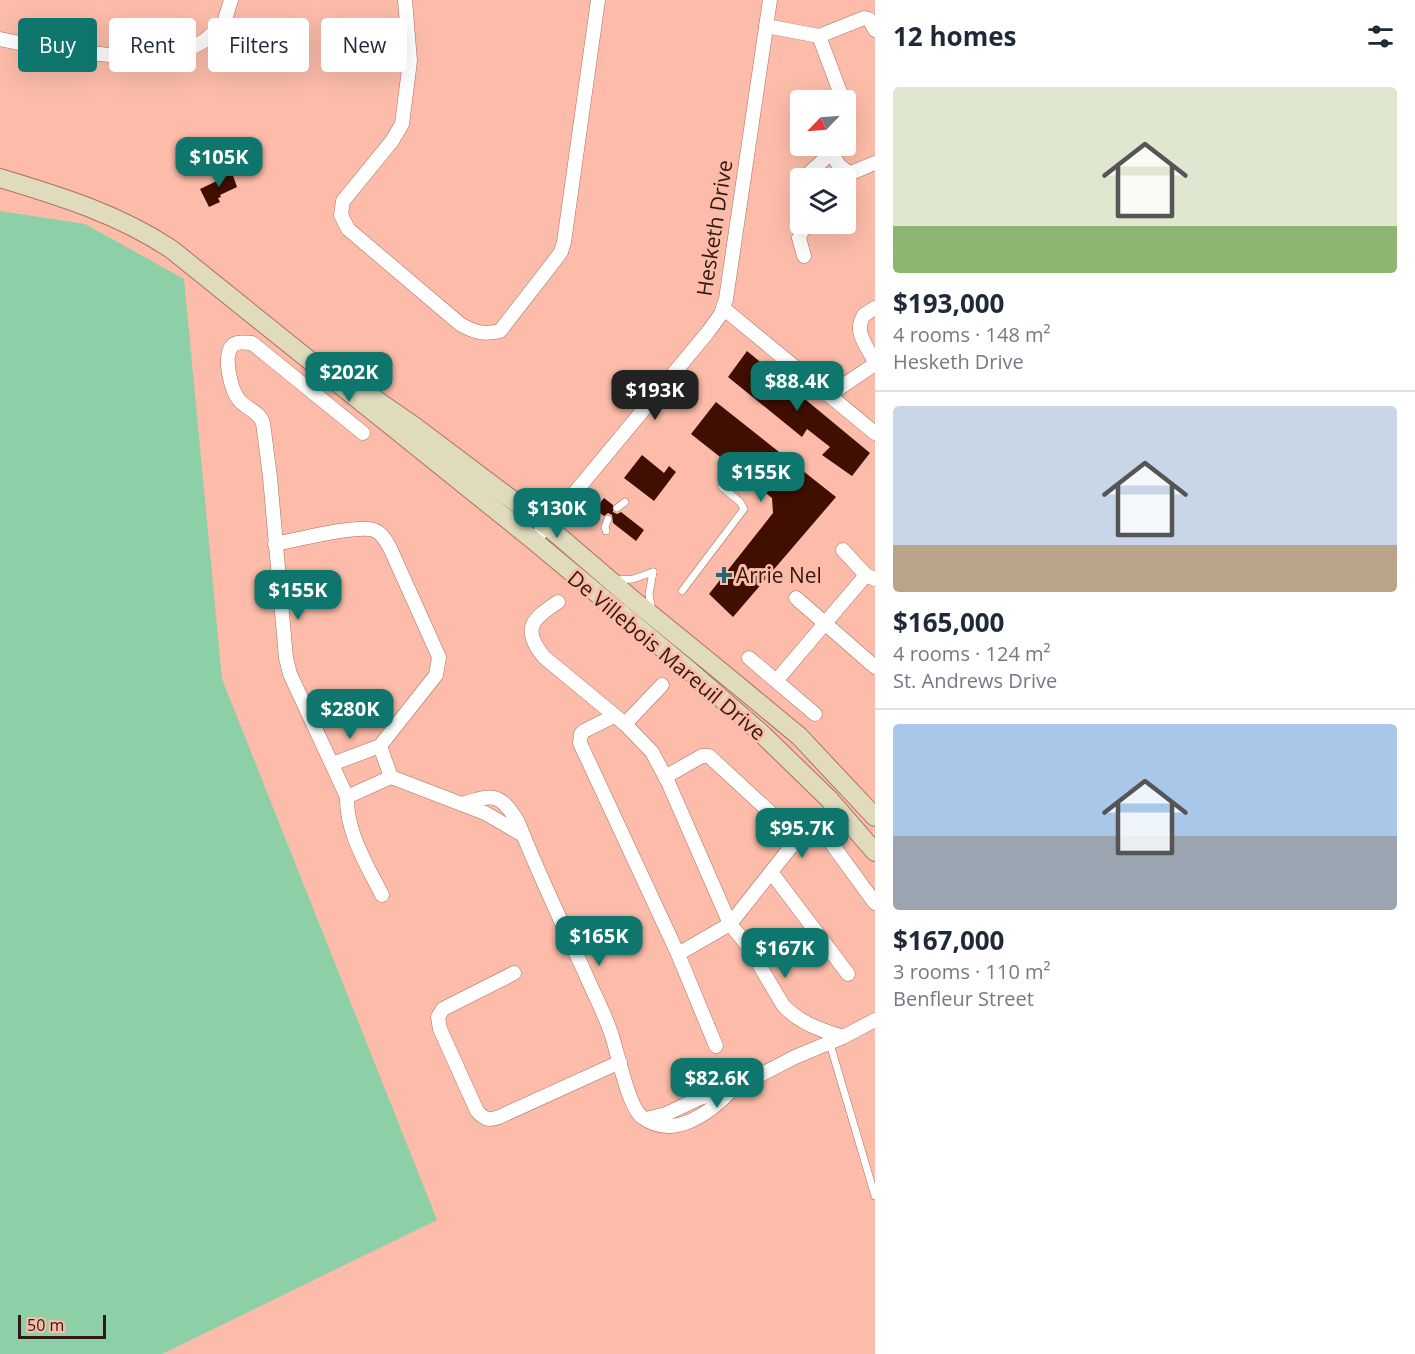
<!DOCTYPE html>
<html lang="en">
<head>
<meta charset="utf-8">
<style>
  body { margin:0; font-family:"Open Sans",sans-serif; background:#f6f6f7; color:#1f2937; height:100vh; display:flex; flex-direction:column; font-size:22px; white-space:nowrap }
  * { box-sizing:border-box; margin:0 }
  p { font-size:20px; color:#747a83 }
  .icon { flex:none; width:33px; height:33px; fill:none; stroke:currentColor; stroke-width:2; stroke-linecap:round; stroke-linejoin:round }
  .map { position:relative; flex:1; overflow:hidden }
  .details { display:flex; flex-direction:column; background:#fff; width:540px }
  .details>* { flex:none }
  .guide { position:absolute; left:18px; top:18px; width:570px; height:54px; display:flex; gap:12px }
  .needle { width:39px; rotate:245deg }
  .buttons { position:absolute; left:790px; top:90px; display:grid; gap:12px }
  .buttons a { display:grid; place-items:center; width:66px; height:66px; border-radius:6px; background:#fff; box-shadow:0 6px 24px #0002; font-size:30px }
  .scale { position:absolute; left:18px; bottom:15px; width:88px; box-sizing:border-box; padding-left:6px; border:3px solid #301912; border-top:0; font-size:16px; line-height:21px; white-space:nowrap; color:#301912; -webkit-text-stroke:4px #fcbca9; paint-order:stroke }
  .price { position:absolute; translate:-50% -51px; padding:0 14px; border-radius:12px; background:#0f766e; color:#fff; font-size:20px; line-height:39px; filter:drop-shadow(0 2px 3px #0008) }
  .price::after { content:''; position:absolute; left:50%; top:36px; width:18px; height:14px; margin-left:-9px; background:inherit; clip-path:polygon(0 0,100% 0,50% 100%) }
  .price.on { background:#222; color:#fff }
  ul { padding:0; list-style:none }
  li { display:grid; align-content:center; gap:12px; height:318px; padding:0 18px }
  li+li { border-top:2px solid #e0e1e3 }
  li span { display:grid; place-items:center; height:186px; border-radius:6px; color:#555 }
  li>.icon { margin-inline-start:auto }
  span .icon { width:108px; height:108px; fill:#fffc; stroke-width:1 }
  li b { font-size:26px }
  h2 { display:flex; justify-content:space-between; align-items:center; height:72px; padding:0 18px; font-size:26px }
  .pill { padding:0 21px; border-radius:6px; background:#fff; box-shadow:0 6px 24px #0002; font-size:21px; line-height:54px }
  .pill.on { background:#0f766e; color:#fff }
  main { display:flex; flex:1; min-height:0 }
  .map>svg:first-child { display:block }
</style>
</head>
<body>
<main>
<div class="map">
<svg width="875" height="1354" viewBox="0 0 875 1354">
  <rect width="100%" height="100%" fill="#fcbca9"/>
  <polygon fill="#8dcfa7" points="0,211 85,224 184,279 222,679 437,1220 162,1354 0,1354"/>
  <g fill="#400f02">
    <polygon points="228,168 231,174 232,173 237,187 220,195 221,197 218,198 220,202 209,207 200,189 221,179 218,173"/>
    <polygon points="747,351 870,453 852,476 822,455 830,447 807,429 802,437 728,377"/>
    <polygon points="716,402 836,497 733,617 709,594 773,513 772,498 691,434"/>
    <polygon points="642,455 664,473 669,466 676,472 654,501 624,478"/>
    <polygon points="604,498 613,505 613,512 617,514 621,512 644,530 636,541 613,523 612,515 608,513 604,516 595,509"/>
  </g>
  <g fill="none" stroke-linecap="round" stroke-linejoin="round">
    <g stroke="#aa705f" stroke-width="8">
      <g id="lane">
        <polyline points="617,508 625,502"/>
        <polyline points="606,531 605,527 608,519"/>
        <polyline points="615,580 633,579 653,572"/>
        <polyline points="682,591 744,509 740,502 722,487"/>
        <polyline points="652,611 649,594 653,572"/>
        <polyline points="830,1044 875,1196"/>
      </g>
    </g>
    <g stroke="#aa705f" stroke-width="15">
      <g id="street">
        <path d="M405 0 410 61 402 124 392 141 343 201 341 215 348 229 460 324C474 332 483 335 500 331L552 264 561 252 564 242 598 0"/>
        <polyline points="766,26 819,36 864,18 869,19 875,30"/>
        <polyline points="819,36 840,92 841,100"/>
        <polyline points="0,39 38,47 153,60 171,59 204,41 224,23 231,0"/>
        <path d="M834 146C832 159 839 168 851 173L875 163"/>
        <polyline points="804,178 833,151"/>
        <polyline points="801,182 801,200"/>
        <polyline points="804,256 799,238 805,224"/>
        <polyline points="723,308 875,433"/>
        <path d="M875 308 864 315C853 332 867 346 875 362"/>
        <polyline points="829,395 875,364"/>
        <path d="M363 433 252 343C246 343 237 341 233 345 222 355 231 390 239 400 247 409 259 411 263 423L270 477 286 658 290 674 347 797C346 832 367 865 382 895"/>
        <polyline points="533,540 547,526 708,332 721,314 726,299 770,0"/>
        <path d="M275 544C296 540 357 524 374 530 382 533 386 541 390 548L439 657 436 675 380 746 332 764"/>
        <polyline points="843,550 866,575 875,579"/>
        <polyline points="796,598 875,667"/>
        <path d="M558 602C532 619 521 629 544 657L625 724 652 752 668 782 730 924 748 946 783 1005C799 1023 821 1030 843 1037"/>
        <polyline points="749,658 815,714"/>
        <polyline points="776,681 866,575"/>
        <polyline points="614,716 584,731 581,734 580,743 678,954 716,1046"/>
        <polyline points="625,724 662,685"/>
        <polyline points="380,746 391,777"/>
        <polyline points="665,777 702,756 709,756 799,839"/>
        <polyline points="347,797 391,777 485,813 523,835"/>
        <path d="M461 804C493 795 499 791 518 822 538 873 562 923 585 973 594 994 605 1014 612 1036 618 1054 628 1106 642 1117 674 1141 711 1112 733 1089"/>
        <polyline points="771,872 848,974"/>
        <polyline points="678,954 730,924 790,848 799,839 813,832 823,835 829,840 875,903"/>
        <path d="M514 973 443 1009 438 1017 440 1029 477 1111C484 1119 489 1121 499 1117L620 1062"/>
        <polyline points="646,1119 666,1114 700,1098 733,1089 795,1057 843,1037 875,1020"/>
      </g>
    </g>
    <g stroke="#aa705f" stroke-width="20">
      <g id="secondary">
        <path d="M0 178C60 196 118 214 171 249L533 540 690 671 762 734 829 799 875 852"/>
        <polyline points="369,395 414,426 547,526 632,599 724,674 799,736 875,817"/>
      </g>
    </g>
    <use href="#lane" stroke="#fff" stroke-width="7"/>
    <use href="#street" stroke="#fff" stroke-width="14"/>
    <use href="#secondary" stroke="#e1dbbd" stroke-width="18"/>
  </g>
  <path fill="#226778" stroke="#fcbca9" stroke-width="2" d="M721 566h6v6h6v6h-6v6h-6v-6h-6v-6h6z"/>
  <g text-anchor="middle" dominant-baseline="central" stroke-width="6" stroke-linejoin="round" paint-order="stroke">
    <g font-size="21" fill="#301912" stroke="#fcbca9">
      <text transform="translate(714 228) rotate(-81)">Hesketh Drive</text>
      <text transform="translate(667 655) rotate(40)">De Villebois Mareuil Drive</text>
    </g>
    <g font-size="21" fill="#301912" stroke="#fcbca9" text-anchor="start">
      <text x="736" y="575">Arrie Nel</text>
    </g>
  </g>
</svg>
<div class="buttons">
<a><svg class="needle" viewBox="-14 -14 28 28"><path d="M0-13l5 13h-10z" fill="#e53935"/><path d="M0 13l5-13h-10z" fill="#747a83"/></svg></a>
<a><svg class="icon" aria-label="layers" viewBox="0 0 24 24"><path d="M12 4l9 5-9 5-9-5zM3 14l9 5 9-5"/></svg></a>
</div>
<div class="scale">50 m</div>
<b class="price" style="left:219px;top:188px">$105K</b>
<b class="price" style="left:349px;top:403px">$202K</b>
<b class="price" style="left:797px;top:412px">$88.4K</b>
<b class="price on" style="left:655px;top:421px">$193K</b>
<b class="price" style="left:761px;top:503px">$155K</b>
<b class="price" style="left:557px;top:539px">$130K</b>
<b class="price" style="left:298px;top:621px">$155K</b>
<b class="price" style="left:350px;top:740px">$280K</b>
<b class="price" style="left:802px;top:859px">$95.7K</b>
<b class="price" style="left:599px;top:967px">$165K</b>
<b class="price" style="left:785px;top:979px">$167K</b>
<b class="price" style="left:717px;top:1109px">$82.6K</b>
<div class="guide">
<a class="pill on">Buy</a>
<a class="pill">Rent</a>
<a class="pill">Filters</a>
<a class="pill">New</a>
</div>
</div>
<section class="details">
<h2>12 homes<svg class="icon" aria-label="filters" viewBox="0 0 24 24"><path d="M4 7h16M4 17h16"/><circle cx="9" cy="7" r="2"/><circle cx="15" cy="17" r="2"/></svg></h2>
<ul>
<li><span style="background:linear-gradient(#dfe7d0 75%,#8fb573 0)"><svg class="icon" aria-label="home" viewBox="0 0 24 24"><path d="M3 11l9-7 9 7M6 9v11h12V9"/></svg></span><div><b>$193,000</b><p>4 rooms · 148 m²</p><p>Hesketh Drive</p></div></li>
<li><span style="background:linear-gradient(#c9d6e8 75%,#b9a48a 0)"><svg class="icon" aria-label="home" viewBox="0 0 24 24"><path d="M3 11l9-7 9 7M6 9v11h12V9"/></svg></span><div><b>$165,000</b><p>4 rooms · 124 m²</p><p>St. Andrews Drive</p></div></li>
<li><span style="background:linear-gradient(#a9c7e8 60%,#9aa5b1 0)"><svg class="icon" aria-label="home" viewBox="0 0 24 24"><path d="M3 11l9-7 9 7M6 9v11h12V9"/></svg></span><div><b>$167,000</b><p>3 rooms · 110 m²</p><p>Benfleur Street</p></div></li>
</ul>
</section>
</main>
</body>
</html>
